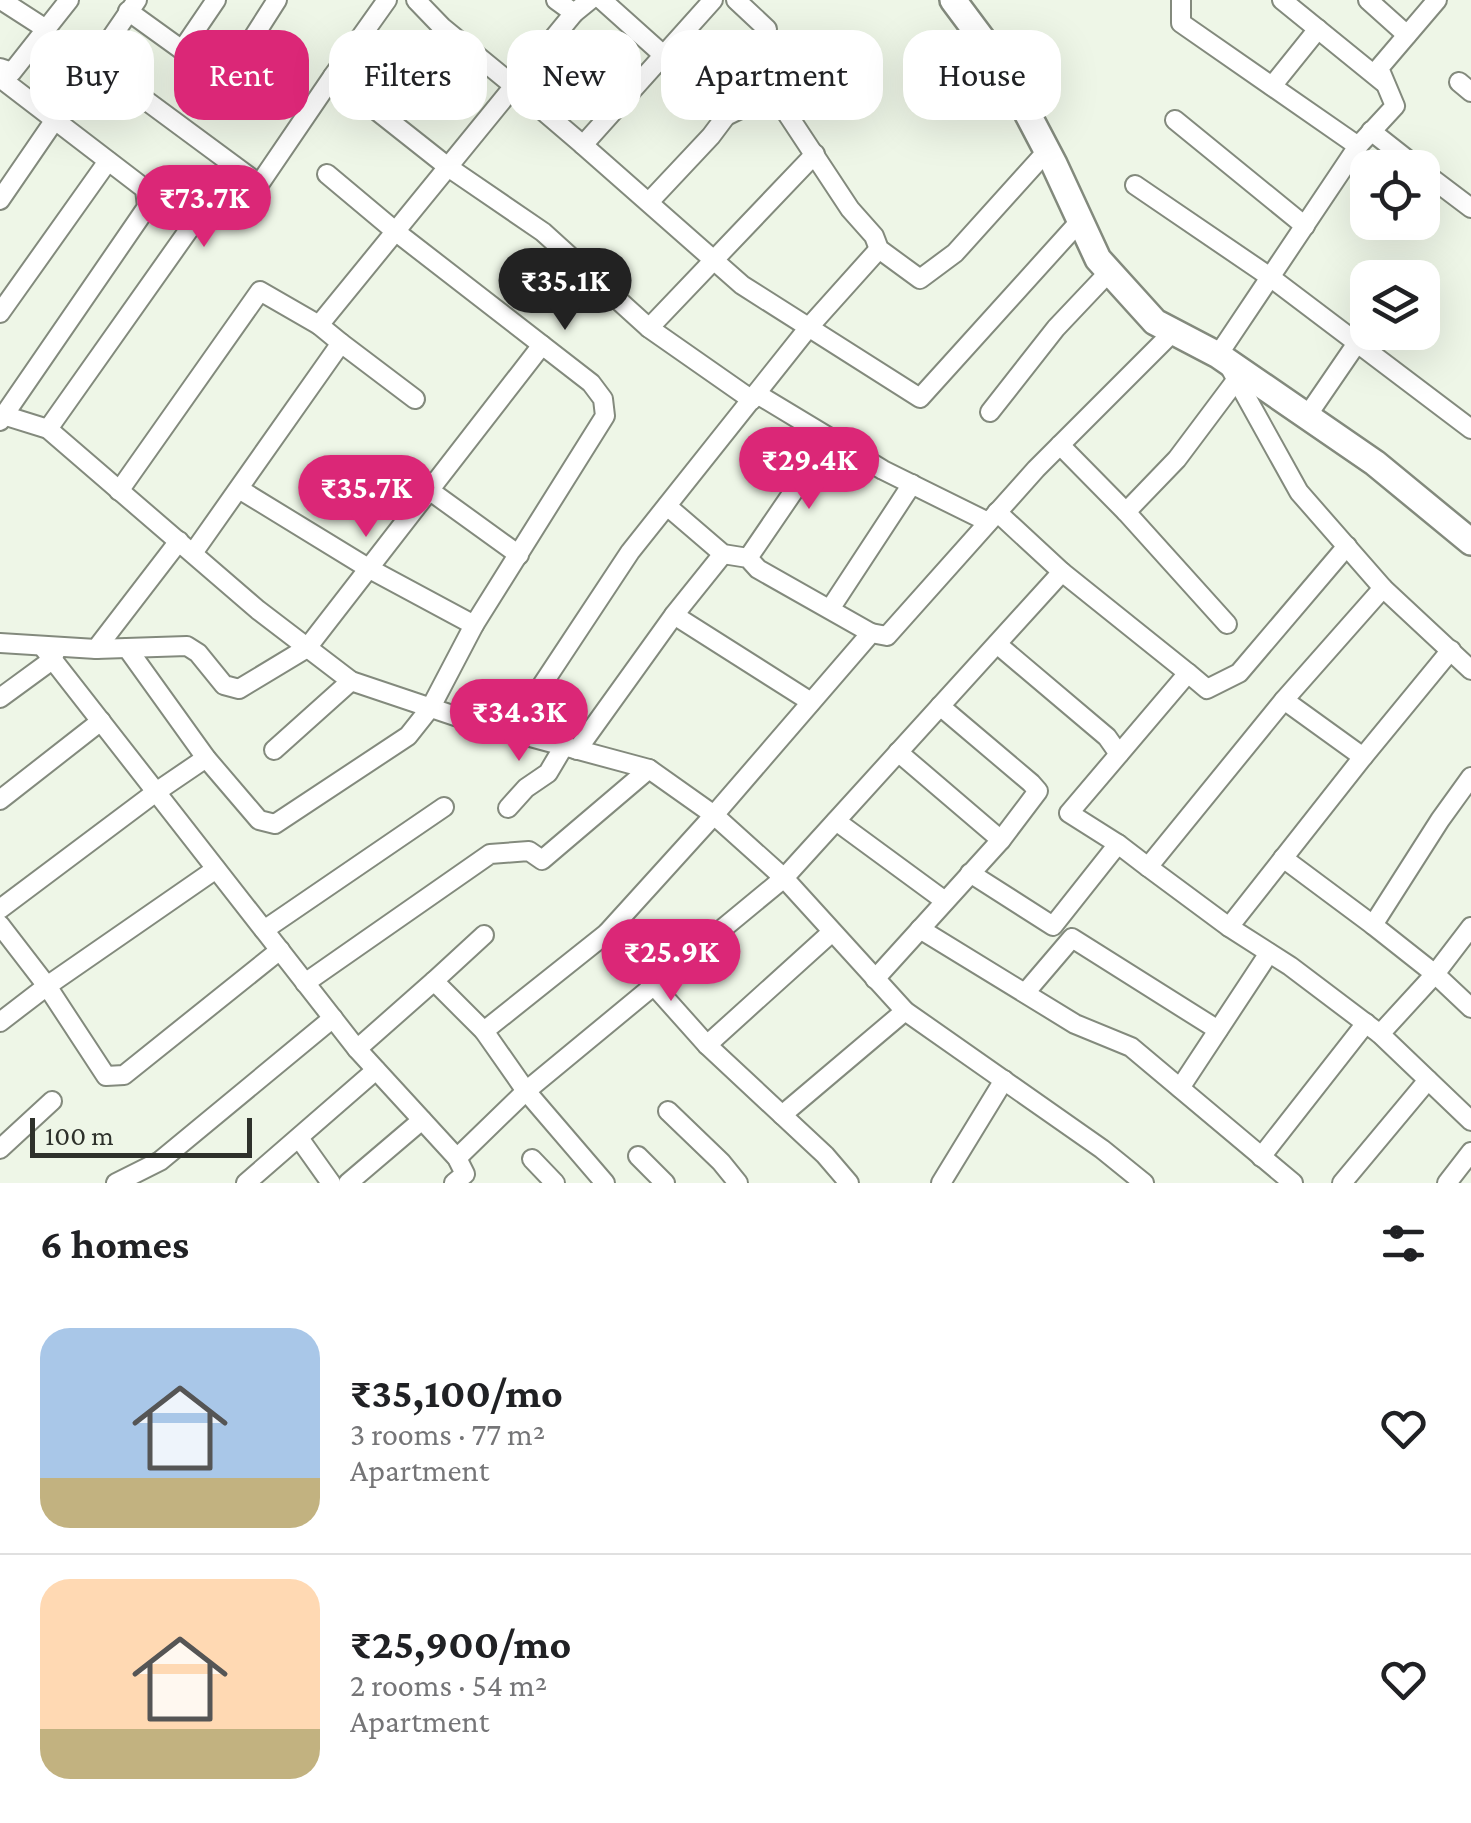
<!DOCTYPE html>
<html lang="en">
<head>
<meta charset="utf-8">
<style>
  body { margin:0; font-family:"Crimson Pro",serif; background:#f6f6f6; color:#202124; height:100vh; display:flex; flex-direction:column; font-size:38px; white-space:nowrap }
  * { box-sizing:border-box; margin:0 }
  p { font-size:32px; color:#757577 }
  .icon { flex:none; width:55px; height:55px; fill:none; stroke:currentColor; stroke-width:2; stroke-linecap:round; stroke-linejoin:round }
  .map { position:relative; height:1183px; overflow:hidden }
  .drawer { display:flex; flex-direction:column; background:#fff; flex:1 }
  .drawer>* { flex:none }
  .hud { position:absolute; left:30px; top:30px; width:1412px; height:90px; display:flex; gap:20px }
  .controls { position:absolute; left:1350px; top:150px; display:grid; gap:20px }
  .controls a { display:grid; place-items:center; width:90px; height:90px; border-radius:20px; background:#fff; box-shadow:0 10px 40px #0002; font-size:50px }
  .scale { position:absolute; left:30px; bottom:25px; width:222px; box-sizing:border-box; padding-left:10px; border:5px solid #2e312b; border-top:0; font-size:28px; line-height:35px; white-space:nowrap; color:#2e312b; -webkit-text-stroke:8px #eef6e7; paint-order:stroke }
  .price { position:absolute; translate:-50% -85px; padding:0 22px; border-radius:35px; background:#db2777; color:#fff; font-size:32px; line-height:65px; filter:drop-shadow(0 2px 5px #0008) }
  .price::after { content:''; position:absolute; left:50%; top:60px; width:30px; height:22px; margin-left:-15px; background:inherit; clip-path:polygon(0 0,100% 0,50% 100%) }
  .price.active { background:#222; color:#fff }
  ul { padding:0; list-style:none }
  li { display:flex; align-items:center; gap:30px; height:250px; padding:0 40px }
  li+li { border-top:2px solid #e0e0e0 }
  li span { display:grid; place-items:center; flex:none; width:280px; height:200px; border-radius:30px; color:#555 }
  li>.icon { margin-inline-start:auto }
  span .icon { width:120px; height:120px; fill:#fffc; stroke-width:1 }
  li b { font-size:42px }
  h2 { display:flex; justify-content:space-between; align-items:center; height:120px; padding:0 40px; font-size:42px }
  .chip { padding:0 35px; border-radius:30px; background:#fff; box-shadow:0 10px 40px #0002; font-size:35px; line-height:90px }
  .chip.active { background:#db2777; color:#fff }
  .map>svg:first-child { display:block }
</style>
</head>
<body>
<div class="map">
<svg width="1471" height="1183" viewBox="0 0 1471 1183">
  <rect width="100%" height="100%" fill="#eef6e7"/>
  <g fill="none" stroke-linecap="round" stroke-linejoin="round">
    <g stroke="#838a7d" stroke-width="22">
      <g id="street">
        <polyline points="1,0 46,29"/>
        <polyline points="387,0 333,76 448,167 543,232 649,328 752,400"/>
        <polyline points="416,0 442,27 514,86 574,13 590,0"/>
        <polyline points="556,0 574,13"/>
        <polyline points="602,0 717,103 726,116"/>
        <polyline points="736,0 767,29"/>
        <polyline points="1181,0 1181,23 1358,146"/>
        <polyline points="1282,0 1383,82"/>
        <polyline points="1368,0 1407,35"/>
        <polyline points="128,11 214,73 231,72 277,0"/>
        <polyline points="182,50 216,0"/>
        <polyline points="94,62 259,184"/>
        <polyline points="0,68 12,72 69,0"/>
        <polyline points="0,78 145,189 147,207 0,421"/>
        <polyline points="1459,82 1471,92"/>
        <polyline points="1272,86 1318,29"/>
        <polyline points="1175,120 1305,226"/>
        <polyline points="1371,131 1418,168"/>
        <polyline points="583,145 742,285 920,398 1080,221"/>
        <polyline points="1422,171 1471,208"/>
        <polyline points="1135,185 1270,277 1471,429"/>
        <polyline points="0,200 137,0"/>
        <polyline points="649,202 711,136 726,116 769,95 780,103 850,209 874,236 879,249 920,279 955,253 1047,151"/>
        <polyline points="0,313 108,161"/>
        <polyline points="649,328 815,154"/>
        <polyline points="341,343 415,399"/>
        <polyline points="1218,355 1358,146 1395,106 1379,68 1437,0"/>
        <polyline points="1229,366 1299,492 1383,588 1471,670"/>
        <polyline points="757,394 883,470 988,522"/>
        <polyline points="990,412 1056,328 1109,272"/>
        <polyline points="0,414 48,429 258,610 351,681 467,720 649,769 714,815 607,933 484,1031 434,981 357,1049"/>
        <polyline points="1307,416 1357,343"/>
        <polyline points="48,429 212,197 239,214 333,76"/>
        <polyline points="1060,445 1126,512 1227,624"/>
        <polyline points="239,489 368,568 474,625"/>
        <polyline points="429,490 519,555"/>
        <polyline points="119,491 260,291 319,325 514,86 583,145 713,0"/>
        <polyline points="667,506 723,554 748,558 758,569 871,633"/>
        <polyline points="997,512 1062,572"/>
        <polyline points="1126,512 1177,459 1237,379"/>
        <polyline points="193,553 341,343 319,325"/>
        <polyline points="748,558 830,438"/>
        <polyline points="1383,588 1284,700 1148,867 1229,927 1290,966 1380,1034 1471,1121"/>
        <polyline points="830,609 912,484"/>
        <polyline points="674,615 811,702"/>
        <polyline points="0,643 96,649 179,541"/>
        <polyline points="997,644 1107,737 1119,754"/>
        <polyline points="42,646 357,1049 457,1158 465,1174 454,1183"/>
        <polyline points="127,648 206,758 259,820 275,824 408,736 431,707 474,625 605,416 603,399 591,383 395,231 327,174"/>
        <polyline points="96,649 187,646 198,653 224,685 239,689 307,648 542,345"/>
        <polyline points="0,698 52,660 50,656 55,653"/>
        <polyline points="1284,700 1363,757 1451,650"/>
        <polyline points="940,706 1031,783 1038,791 1001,840"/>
        <polyline points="511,732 630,552 809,327 879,249"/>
        <polyline points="274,750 351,681"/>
        <polyline points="577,750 674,615 723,554"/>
        <polyline points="0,800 101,721"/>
        <polyline points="508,808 526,788 548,773 564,746"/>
        <polyline points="836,821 945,901"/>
        <polyline points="1118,844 1069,813 1188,673 1207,689 1239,673 1347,546"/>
        <polyline points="1283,858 1373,925"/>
        <polyline points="970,873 1053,926 1118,844 1148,867"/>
        <polyline points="0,909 156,792 206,758"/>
        <polyline points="0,925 47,986 106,1076 124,1075 280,950"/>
        <polyline points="1229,927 1363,757"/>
        <polyline points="1471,927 1435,974 1471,1008"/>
        <polyline points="920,929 1075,1024 1131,1047 1293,1183"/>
        <polyline points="264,930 444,807"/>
        <polyline points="607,933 707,1045 825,1155 849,1183"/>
        <polyline points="875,979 1001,840 898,752"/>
        <polyline points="434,981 484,935"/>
        <polyline points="305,983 490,854 529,851 542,860 649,769"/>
        <polyline points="1025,993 1072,938 1218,1030"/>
        <polyline points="0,1022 47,986 216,869"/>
        <polyline points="484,1031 526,1091 605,1183"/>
        <polyline points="1380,1034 1435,974 1373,925 1440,820 1471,777"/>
        <polyline points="707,1045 832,932"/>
        <polyline points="1180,1088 1269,953"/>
        <polyline points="668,1111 721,1162 738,1183"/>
        <polyline points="782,1115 905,1011"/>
        <polyline points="299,1138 331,1183"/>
        <polyline points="0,1149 52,1101"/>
        <polyline points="638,1156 665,1183"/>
        <polyline points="1261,1157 1366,1023"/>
        <polyline points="457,1158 526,1091 784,878 714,815 871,633 887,636 1036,469 1173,332"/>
        <polyline points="532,1159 555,1183"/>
        <polyline points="116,1183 160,1161 333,1018"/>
        <polyline points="246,1183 376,1070"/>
        <polyline points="348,1183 422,1120"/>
        <polyline points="941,1183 1004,1080"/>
        <polyline points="1144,1183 1102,1149 905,1011 784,878 1062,572 1188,673"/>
        <polyline points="1342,1183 1428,1080"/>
        <polyline points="1447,1183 1471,1152"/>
      </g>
    </g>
    <g stroke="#838a7d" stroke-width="30">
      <polyline id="secondary" points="953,0 1003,67 1054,164 1098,259 1155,322 1218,355 1375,463 1471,542"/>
    </g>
    <use href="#street" stroke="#fff" stroke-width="18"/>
    <use href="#secondary" stroke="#fff" stroke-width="25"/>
  </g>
</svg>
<div class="controls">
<a><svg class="icon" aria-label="locate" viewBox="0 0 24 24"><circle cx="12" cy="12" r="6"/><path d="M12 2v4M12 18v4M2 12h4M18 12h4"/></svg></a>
<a><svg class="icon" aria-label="layers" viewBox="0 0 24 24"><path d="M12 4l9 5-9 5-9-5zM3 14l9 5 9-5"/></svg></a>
</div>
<div class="scale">100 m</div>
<b class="price" style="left:204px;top:250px">₹73.7K</b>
<b class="price active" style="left:565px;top:333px">₹35.1K</b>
<b class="price" style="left:809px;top:512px">₹29.4K</b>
<b class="price" style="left:366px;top:540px">₹35.7K</b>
<b class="price" style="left:519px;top:764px">₹34.3K</b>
<b class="price" style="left:671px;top:1004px">₹25.9K</b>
<div class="hud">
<a class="chip">Buy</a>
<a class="chip active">Rent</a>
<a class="chip">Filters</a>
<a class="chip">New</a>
<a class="chip">Apartment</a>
<a class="chip">House</a>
</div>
</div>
<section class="drawer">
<h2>6 homes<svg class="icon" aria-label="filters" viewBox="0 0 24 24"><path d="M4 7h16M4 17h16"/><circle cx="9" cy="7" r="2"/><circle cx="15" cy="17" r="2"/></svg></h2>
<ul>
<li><span style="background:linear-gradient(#a9c7e8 75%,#c2b280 0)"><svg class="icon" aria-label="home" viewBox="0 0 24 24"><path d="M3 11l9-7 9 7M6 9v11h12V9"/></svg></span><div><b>₹35,100/mo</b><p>3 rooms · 77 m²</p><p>Apartment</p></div><svg class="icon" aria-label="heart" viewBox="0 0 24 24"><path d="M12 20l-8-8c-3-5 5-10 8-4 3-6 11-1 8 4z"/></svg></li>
<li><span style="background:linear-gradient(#ffd9b3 75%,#c2b280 0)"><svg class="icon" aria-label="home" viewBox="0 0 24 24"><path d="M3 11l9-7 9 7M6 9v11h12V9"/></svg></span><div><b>₹25,900/mo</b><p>2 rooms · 54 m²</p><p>Apartment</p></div><svg class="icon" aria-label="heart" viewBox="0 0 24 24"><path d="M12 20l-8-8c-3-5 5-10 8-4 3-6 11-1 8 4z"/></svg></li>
</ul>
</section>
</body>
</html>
